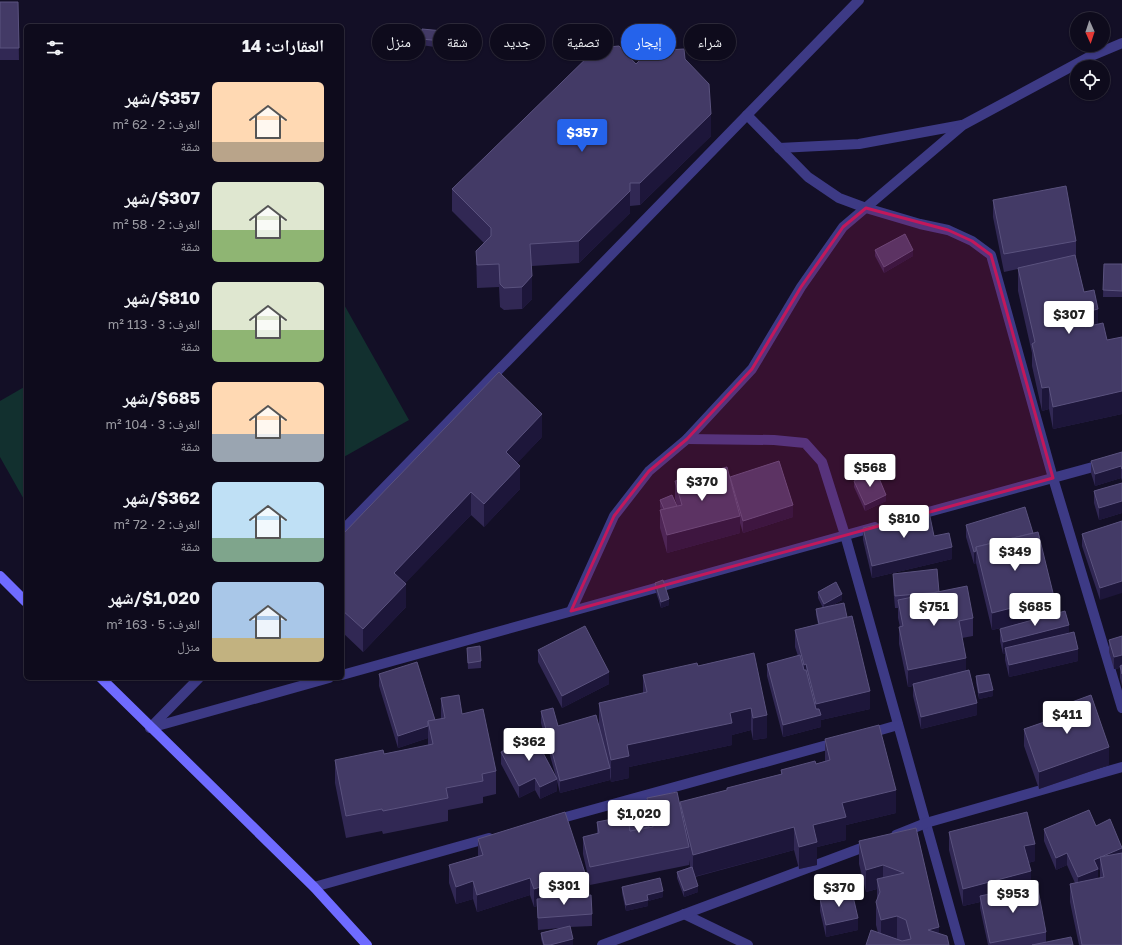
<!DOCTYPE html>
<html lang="ar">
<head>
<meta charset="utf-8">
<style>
  body { margin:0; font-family:"Golos Text","Noto Naskh Arabic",sans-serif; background:#1c1929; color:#f1f3f6; direction:rtl; height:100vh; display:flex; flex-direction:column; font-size:15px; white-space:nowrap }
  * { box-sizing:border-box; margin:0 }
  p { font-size:13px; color:#9b9ba3 }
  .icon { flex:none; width:22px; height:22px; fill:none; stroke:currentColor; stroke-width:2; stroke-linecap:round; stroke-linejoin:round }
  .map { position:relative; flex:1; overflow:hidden; direction:ltr }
  .side { position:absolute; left:24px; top:24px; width:320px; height:656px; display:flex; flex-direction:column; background:#0e0b1c; border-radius:6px; box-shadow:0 1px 3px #0004,0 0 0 1px #2e2b3b; direction:rtl }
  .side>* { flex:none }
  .top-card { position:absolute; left:356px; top:24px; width:380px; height:36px; direction:rtl; display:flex; gap:8px }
  .needle { width:26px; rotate:177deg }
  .tools { position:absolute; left:1070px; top:12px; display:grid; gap:8px }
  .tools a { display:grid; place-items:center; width:40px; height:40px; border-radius:50%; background:#0e0b1c; box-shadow:0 1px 3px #0004,0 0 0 1px #2e2b3b; font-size:20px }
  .price { position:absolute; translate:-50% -34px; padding:0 9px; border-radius:4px; background:#fff; color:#222; font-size:13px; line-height:26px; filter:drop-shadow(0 1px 2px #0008) }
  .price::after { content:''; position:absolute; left:50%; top:24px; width:12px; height:9px; margin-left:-6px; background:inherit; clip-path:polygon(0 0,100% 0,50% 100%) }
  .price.selected { background:#2563eb; color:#fff }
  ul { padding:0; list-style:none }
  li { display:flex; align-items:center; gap:12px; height:100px; padding:0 20px }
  li span { display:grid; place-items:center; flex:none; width:112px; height:80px; border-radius:6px; color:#555 }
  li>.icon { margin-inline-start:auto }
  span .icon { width:48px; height:48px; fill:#fffc; stroke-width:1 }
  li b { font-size:17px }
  h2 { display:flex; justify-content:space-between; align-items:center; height:48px; padding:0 20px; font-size:17px }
  .pill { padding:0 14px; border-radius:18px; background:#0e0b1c; box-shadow:0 1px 3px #0004,0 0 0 1px #2e2b3b; font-size:14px; line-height:36px }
  .pill.selected { background:#2563eb; color:#fff }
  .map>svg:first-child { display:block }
</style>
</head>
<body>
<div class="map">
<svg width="1122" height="945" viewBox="0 0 1122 945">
  <rect width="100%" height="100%" fill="#130f26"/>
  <g fill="#12302f">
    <polygon points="342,301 409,420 342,458"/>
    <polygon points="26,386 26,503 0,457 0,401"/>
  </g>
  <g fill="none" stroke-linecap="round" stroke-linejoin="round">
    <polyline stroke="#3d3a85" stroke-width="10" points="747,115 859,0"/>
    <g stroke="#3d3a85" stroke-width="10">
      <polyline points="779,148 859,144 962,125"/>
      <polyline points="687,439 774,440 805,443 822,462 845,535 960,945"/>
      <polyline points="914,516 1122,459"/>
      <polyline points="342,531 747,115 808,177 839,198 866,208 920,224 948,230 972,241 991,255 1053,478 1122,708"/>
      <polyline points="571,611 614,516 649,471 687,439 752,369 801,287 843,227 963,125 1089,57 1122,43"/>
      <polyline points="342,675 875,527"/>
      <polyline points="150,728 329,678"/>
      <polyline points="150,728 199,678"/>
      <polyline points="867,734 898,725"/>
      <polyline points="555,820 838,742"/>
      <polyline points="896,835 926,823 1122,767"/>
      <polyline points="314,887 489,838"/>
      <polyline points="684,914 748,945"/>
      <polyline points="602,945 872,844"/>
    </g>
    <g stroke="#6f6bff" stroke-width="10">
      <polyline points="0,576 26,602"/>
      <polyline points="101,678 314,887 367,945"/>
    </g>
  </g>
  <g fill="#312854" fill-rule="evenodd">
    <polygon points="0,2 18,2 19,60 0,60"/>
    <polygon points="443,37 442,48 421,45 421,39"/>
    <polygon points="685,59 711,136 640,205 630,206 630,213 579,263 532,266 532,299 522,309 504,310 500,307 499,287 477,288 476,251 484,243 452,211 452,189 636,64"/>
    <polygon points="993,200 1076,241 1076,258 1084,292 1098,324 1107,340 1122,337 1122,414 1053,429 1049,409 1042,411 1032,366 1032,353 1018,291 1018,269 1004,272 993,217"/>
    <polygon points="875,250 913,256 884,273 875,256"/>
    <polygon points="1104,264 1122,264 1122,297 1103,297"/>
    <polygon points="542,437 517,463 520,489 484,527 471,515 405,583 406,607 363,652 342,632 342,535"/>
    <polygon points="1122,452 1122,481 1121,478 1095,486 1091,473 1091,461"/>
    <polygon points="730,477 793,517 743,533 740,523 740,533 667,553 660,528 660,510 661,510 660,507 660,500 677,505 675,499 675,481"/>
    <polygon points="854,481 886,501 865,511 854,487"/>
    <polygon points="1122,483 1122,513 1099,520 1094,503 1094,491"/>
    <polygon points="1122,521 1100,600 1082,546 1082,534"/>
    <polygon points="966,525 1054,614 1069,633 1078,661 1009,677 1005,660 1005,654 1003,654 1000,641 1000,629 1019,624 992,630 976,563 974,564 966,537"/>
    <polygon points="863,528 934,536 952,559 872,578 863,540"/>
    <polygon points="893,574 939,592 973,618 973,636 962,638 966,670 977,715 921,729 913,696 913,686 908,687 899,644 899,627 900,627 898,618 898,608 895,608 893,586"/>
    <polygon points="655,583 669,605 661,608 655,589"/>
    <polygon points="818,592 842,600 833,605 847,617 870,709 821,720 821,727 783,737 767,676 767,664 798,656 795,647 795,630 818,624 816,615 816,609 823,608 818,598"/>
    <polygon points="1122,636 1122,686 1120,678 1120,668 1114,669 1109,652 1109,640"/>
    <polygon points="467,648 481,661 481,668 468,669"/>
    <polygon points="538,650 609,684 562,708 538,662"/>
    <polygon points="754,653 767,738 753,740 751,730 732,735 732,745 629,767 629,778 611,782 610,777 610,780 560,793 557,781 557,791 540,799 535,790 519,798 501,764 501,752 556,777 541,723 541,711 558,726 599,725 599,703 643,693 643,675 698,666"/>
    <polygon points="379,674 435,720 441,719 441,698 462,714 496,771 496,794 483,797 483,803 448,810 448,821 383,834 382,831 346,838 335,783 335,760 384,754 428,745 428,738 398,748 379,686"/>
    <polygon points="976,676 993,696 979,699 976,683"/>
    <polygon points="1050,710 1109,765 1039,789 1024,746 1024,729 1050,720"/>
    <polygon points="825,739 896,813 846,825 846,840 817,847 817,865 799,869 794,850 695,877 698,892 684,897 677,878 677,872 690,867 689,860 689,865 590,885 583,854 583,837 597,834 597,822 628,818 649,827 647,816 647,798 680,805 727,790 727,788 781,774 781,770 816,764 825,761"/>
    <path d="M1089 810 1122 945H1079L1070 902V884L1075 883 1067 865 1056 870 1044 841V829ZM1098 870H1100V878H1098Z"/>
    <polygon points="916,828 939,934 947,936 866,945 878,933 876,925 876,902 877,900 877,889 866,892 859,864 859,841"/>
    <polygon points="949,832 1035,861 1028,863 1031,886 1046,932 1046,942 1073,945 988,945 980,908 980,902 963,906 949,850"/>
    <polygon points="478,839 585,891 565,897 592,914 592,926 570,927 573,945 543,945 541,939 541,933 560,928 538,930 537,906 534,907 530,895 477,912 473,899 456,904 449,883 449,865 478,856"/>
    <polygon points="622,887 663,897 648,901 648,906 626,911 622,893"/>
    <polygon points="820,899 858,930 826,937 820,911"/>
  </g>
  <g fill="#1d163a">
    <polygon points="711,114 711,136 640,205 640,183"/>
    <polygon points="630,191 630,213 579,263 579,241"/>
    <polygon points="913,250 913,256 884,273 884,267"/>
    <polygon points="532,276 532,299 522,309 522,287"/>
    <polygon points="1098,309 1098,332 1082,335 1082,313"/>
    <polygon points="1049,387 1049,409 1042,411 1042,388"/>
    <polygon points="1122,391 1122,414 1053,429 1053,407"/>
    <polygon points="542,414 542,437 506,475 506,452"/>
    <polygon points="520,466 520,489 484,527 484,504"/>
    <polygon points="1121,466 1121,478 1095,486 1095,474"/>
    <polygon points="471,492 471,515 394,595 394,573"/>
    <polygon points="886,495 886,501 865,511 865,505"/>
    <polygon points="1122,501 1122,513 1099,520 1099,508"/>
    <polygon points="793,505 793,517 743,533 743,521"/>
    <polygon points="740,516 740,533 667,553 667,535"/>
    <polygon points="952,547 952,559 872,578 872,566"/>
    <polygon points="976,551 976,563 974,564 974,552"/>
    <polygon points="1122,581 1122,593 1100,600 1100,588"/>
    <polygon points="406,584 406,607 363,652 363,629"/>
    <polygon points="842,594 842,600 824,610 824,604"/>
    <polygon points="1054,597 1054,615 992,630 992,613"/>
    <polygon points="669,599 669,605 661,608 661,602"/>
    <polygon points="1069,625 1069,637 1005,648 1005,654 1003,654 1003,642"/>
    <polygon points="1078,649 1078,661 1009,677 1009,665"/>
    <polygon points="1122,655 1122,667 1120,666 1120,668 1114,669 1114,657"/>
    <polygon points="966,658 966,675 913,684 913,686 908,687 908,670"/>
    <polygon points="806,664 806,682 804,682 804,665"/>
    <polygon points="609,672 609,684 562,708 562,696"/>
    <polygon points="993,690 993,696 979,699 979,693"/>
    <polygon points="870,691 870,709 821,720 821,727 783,737 783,725 816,716 816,704"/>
    <polygon points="977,703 977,715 921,729 921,717"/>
    <polygon points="751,708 751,730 732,735 732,745 629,767 629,778 611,782 611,760 627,745 730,713"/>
    <polygon points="767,715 767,738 753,740 753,718"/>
    <polygon points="428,726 428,738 398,748 398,736"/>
    <polygon points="1109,747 1109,765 1039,789 1039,772"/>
    <polygon points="610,768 610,780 560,793 560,781"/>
    <polygon points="535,778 535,790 519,798 519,786"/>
    <polygon points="557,779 557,791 540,799 540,787"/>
    <polygon points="896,790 896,813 846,825 846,840 817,847 817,865 799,869 799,847 813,825 842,803"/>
    <polygon points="794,827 794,850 693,877 693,855"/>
    <polygon points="1035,844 1035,861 1024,864 1024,846"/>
    <polygon points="1122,848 1122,860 1100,858"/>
    <polygon points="1067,853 1067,865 1056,870 1056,858"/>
    <polygon points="1100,858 1100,870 1098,870 1098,881 1078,889 1078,877 1094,860"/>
    <polygon points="883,865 883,888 877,879 877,889 866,892 866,870"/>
    <polygon points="1031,871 1031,889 980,896 980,902 963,906 963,889"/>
    <polygon points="585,873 585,891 537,906 537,899 537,906 534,907 534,889"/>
    <polygon points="530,878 530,895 477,912 477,895"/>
    <polygon points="473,881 473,899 456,904 456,887"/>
    <polygon points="698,886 698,892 684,897 684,891"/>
    <polygon points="663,891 663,897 648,901 648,906 626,911 626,905 647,895"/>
    <polygon points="897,916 897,939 881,943 881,920"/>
    <polygon points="858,918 858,930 826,937 826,925"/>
    <polygon points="939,927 939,945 928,930"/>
    <polygon points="573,939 573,945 550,945"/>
  </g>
  <g fill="#433a66" stroke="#5a527e">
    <polygon points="0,2 18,2 19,48 0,48"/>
    <polygon points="422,29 443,31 442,41 421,39"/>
    <polygon points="619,46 636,64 649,51 684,49 685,59 709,84 711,114 640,183 630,183 630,191 579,241 530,244 532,276 522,287 504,288 500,284 499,264 477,265 476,251 491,236 491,228 452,189 597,48"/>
    <polygon points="1066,186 1076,241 1004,254 993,200"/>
    <polygon points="905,234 913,250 884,267 875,250"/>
    <polygon points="1075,255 1084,292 1094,290 1098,309 1082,313 1085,327 1103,323 1107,340 1122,337 1122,391 1053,407 1049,387 1042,388 1032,344 1035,342 1018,268"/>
    <polygon points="1104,264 1122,264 1122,291 1103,290"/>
    <polygon points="499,372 542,414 506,452 520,466 484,504 471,492 394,573 406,584 363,629 342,610 342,535"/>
    <polygon points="1122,452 1122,469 1121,466 1095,474 1091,461"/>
    <polygon points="779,461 793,505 743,521 730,477"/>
    <polygon points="727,467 740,516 667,535 660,510 682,505 675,481"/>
    <polygon points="876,471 886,495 865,505 854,481"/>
    <polygon points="1122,483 1122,501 1099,508 1094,491"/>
    <polygon points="672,495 677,506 664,509 660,500"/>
    <polygon points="1025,507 1033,533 976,547 976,551 974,552 966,525"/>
    <polygon points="929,512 934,536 949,533 952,547 872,566 863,528"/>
    <polygon points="1122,521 1122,581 1100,588 1082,534"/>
    <polygon points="1038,532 1054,597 992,613 976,547"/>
    <polygon points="937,569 939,592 895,596 893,574"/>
    <polygon points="663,580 669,599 661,602 655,583"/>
    <polygon points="836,582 842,594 824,604 818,592"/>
    <polygon points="967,586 973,618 959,621 966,658 908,670 899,627 903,626 898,600"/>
    <polygon points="844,603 847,617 819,624 816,609"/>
    <polygon points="1065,611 1069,625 1003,642 1000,629"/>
    <polygon points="852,616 870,691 816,704 806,664 804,665 795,630"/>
    <polygon points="585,626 609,672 562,696 538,650"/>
    <polygon points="1074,632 1078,649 1009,665 1005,648"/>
    <polygon points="1122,636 1122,655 1114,657 1109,640"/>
    <polygon points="480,646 481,661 468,663 467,648"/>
    <polygon points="754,653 767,715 753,718 751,708 730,713 732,723 627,745 629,756 611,760 599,703 647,692 643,675 697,663 698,666"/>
    <polygon points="800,655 804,670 806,670 816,709 819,709 821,715 783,725 767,664"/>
    <polygon points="417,662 435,720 428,721 428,726 398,736 379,674"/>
    <polygon points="1122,665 1122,674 1120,666"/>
    <polygon points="969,670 977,703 921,717 913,684"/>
    <polygon points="989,674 993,690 979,693 976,676"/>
    <polygon points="459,695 462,714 483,709 496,771 482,774 483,781 446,788 448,798 383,811 382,809 346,816 335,760 383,750 384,754 433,744 428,721 445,718 441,698"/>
    <polygon points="1091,695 1109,747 1039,772 1024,729 1053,719 1050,710"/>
    <polygon points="553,708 558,726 596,715 610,768 560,781 541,711"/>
    <polygon points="879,725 896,790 842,803 846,817 813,825 817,842 799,847 794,827 693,855 680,802 727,790 727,788 782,774 781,770 815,761 816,764 830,760 825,739"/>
    <polygon points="533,734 557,779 540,787 535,778 519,786 501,752"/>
    <polygon points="677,792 689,847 590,867 583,837 599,833 597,822 628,816 630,831 653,827 647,798"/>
    <polygon points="1089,810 1096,826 1110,819 1122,848 1094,860 1098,869 1078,877 1067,853 1056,858 1044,829"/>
    <polygon points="565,812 585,873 534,889 530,878 477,895 473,881 456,887 449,865 483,855 478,839"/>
    <polygon points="1027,812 1035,844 1024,846 1031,871 963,889 949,832"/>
    <polygon points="646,814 649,827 630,831 628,818"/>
    <polygon points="916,828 939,927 928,930 947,936 949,945 866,945 871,930 902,941 911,939 906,920 897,916 881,920 876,902 880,892 877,879 904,873 883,865 866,870 859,841"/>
    <polygon points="1122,853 1122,945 1082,945 1070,884 1104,877 1100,857"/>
    <polygon points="692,867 698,886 684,891 677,872"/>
    <polygon points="660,878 663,891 647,895 648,900 626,905 622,887"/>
    <polygon points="1037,884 1046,932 990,943 980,896"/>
    <polygon points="852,892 858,918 826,925 820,899"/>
    <polygon points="591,895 592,914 538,918 537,899"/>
    <polygon points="570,926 573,939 550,945 544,945 541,933"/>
    <polygon points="1071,937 1073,945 1032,945"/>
  </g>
  <path fill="#c2185b" fill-opacity="0.2" stroke="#c2185b" stroke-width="3" stroke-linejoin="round" d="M866 208 948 230 972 241 991 255 1053 478 571 611 614 516 649 471 687 439 752 369 801 287 843 227Z"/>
</svg>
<div class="tools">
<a><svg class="needle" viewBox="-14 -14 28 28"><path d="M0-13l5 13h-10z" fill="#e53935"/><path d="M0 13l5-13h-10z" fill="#9b9ba3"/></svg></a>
<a><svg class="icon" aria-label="locate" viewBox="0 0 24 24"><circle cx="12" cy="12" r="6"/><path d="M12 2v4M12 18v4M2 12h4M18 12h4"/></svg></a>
</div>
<b class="price selected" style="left:582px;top:153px">$357</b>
<b class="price" style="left:1069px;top:335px">$307</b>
<b class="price" style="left:870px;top:488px">$568</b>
<b class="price" style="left:702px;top:502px">$370</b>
<b class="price" style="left:904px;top:539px">$810</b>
<b class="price" style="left:1015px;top:572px">$349</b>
<b class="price" style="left:934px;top:627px">$751</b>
<b class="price" style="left:1035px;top:627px">$685</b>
<b class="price" style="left:1067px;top:735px">$411</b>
<b class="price" style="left:529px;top:762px">$362</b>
<b class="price" style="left:639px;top:834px">$1,020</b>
<b class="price" style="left:564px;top:906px">$301</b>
<b class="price" style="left:839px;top:908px">$370</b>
<b class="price" style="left:1013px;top:914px">$953</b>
<div class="top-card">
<a class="pill">شراء</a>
<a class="pill selected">إيجار</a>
<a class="pill">تصفية</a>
<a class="pill">جديد</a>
<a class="pill">شقة</a>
<a class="pill">منزل</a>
</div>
<section class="side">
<h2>العقارات: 14<svg class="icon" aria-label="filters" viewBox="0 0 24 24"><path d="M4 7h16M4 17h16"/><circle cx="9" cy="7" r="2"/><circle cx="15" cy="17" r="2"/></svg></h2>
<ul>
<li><span style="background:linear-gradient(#ffd9b3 75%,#b9a48a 0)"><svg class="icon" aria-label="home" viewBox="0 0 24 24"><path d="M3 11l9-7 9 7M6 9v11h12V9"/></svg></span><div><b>$357/شهر</b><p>الغرف: 2 · 62 m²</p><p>شقة</p></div></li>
<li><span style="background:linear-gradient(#dfe7d0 60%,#8fb573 0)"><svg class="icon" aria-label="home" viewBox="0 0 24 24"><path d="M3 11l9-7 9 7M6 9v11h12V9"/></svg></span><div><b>$307/شهر</b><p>الغرف: 2 · 58 m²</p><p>شقة</p></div></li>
<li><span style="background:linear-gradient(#dfe7d0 60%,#8fb573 0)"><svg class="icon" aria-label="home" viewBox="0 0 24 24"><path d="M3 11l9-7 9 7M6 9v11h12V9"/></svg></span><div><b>$810/شهر</b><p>الغرف: 3 · 113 m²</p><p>شقة</p></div></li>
<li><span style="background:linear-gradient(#ffd9b3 65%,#9aa5b1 0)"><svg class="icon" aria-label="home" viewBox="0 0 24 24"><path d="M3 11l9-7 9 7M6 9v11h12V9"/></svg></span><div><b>$685/شهر</b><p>الغرف: 3 · 104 m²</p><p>شقة</p></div></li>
<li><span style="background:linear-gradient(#bfe0f5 70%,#7fa58c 0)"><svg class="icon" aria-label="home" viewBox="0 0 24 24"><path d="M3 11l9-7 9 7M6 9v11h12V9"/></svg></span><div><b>$362/شهر</b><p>الغرف: 2 · 72 m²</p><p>شقة</p></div></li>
<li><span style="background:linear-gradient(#a9c7e8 70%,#c2b280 0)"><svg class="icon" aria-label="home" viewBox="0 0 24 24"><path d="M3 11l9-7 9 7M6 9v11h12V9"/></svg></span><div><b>$1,020/شهر</b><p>الغرف: 5 · 163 m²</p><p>منزل</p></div></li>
</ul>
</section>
</div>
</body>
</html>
